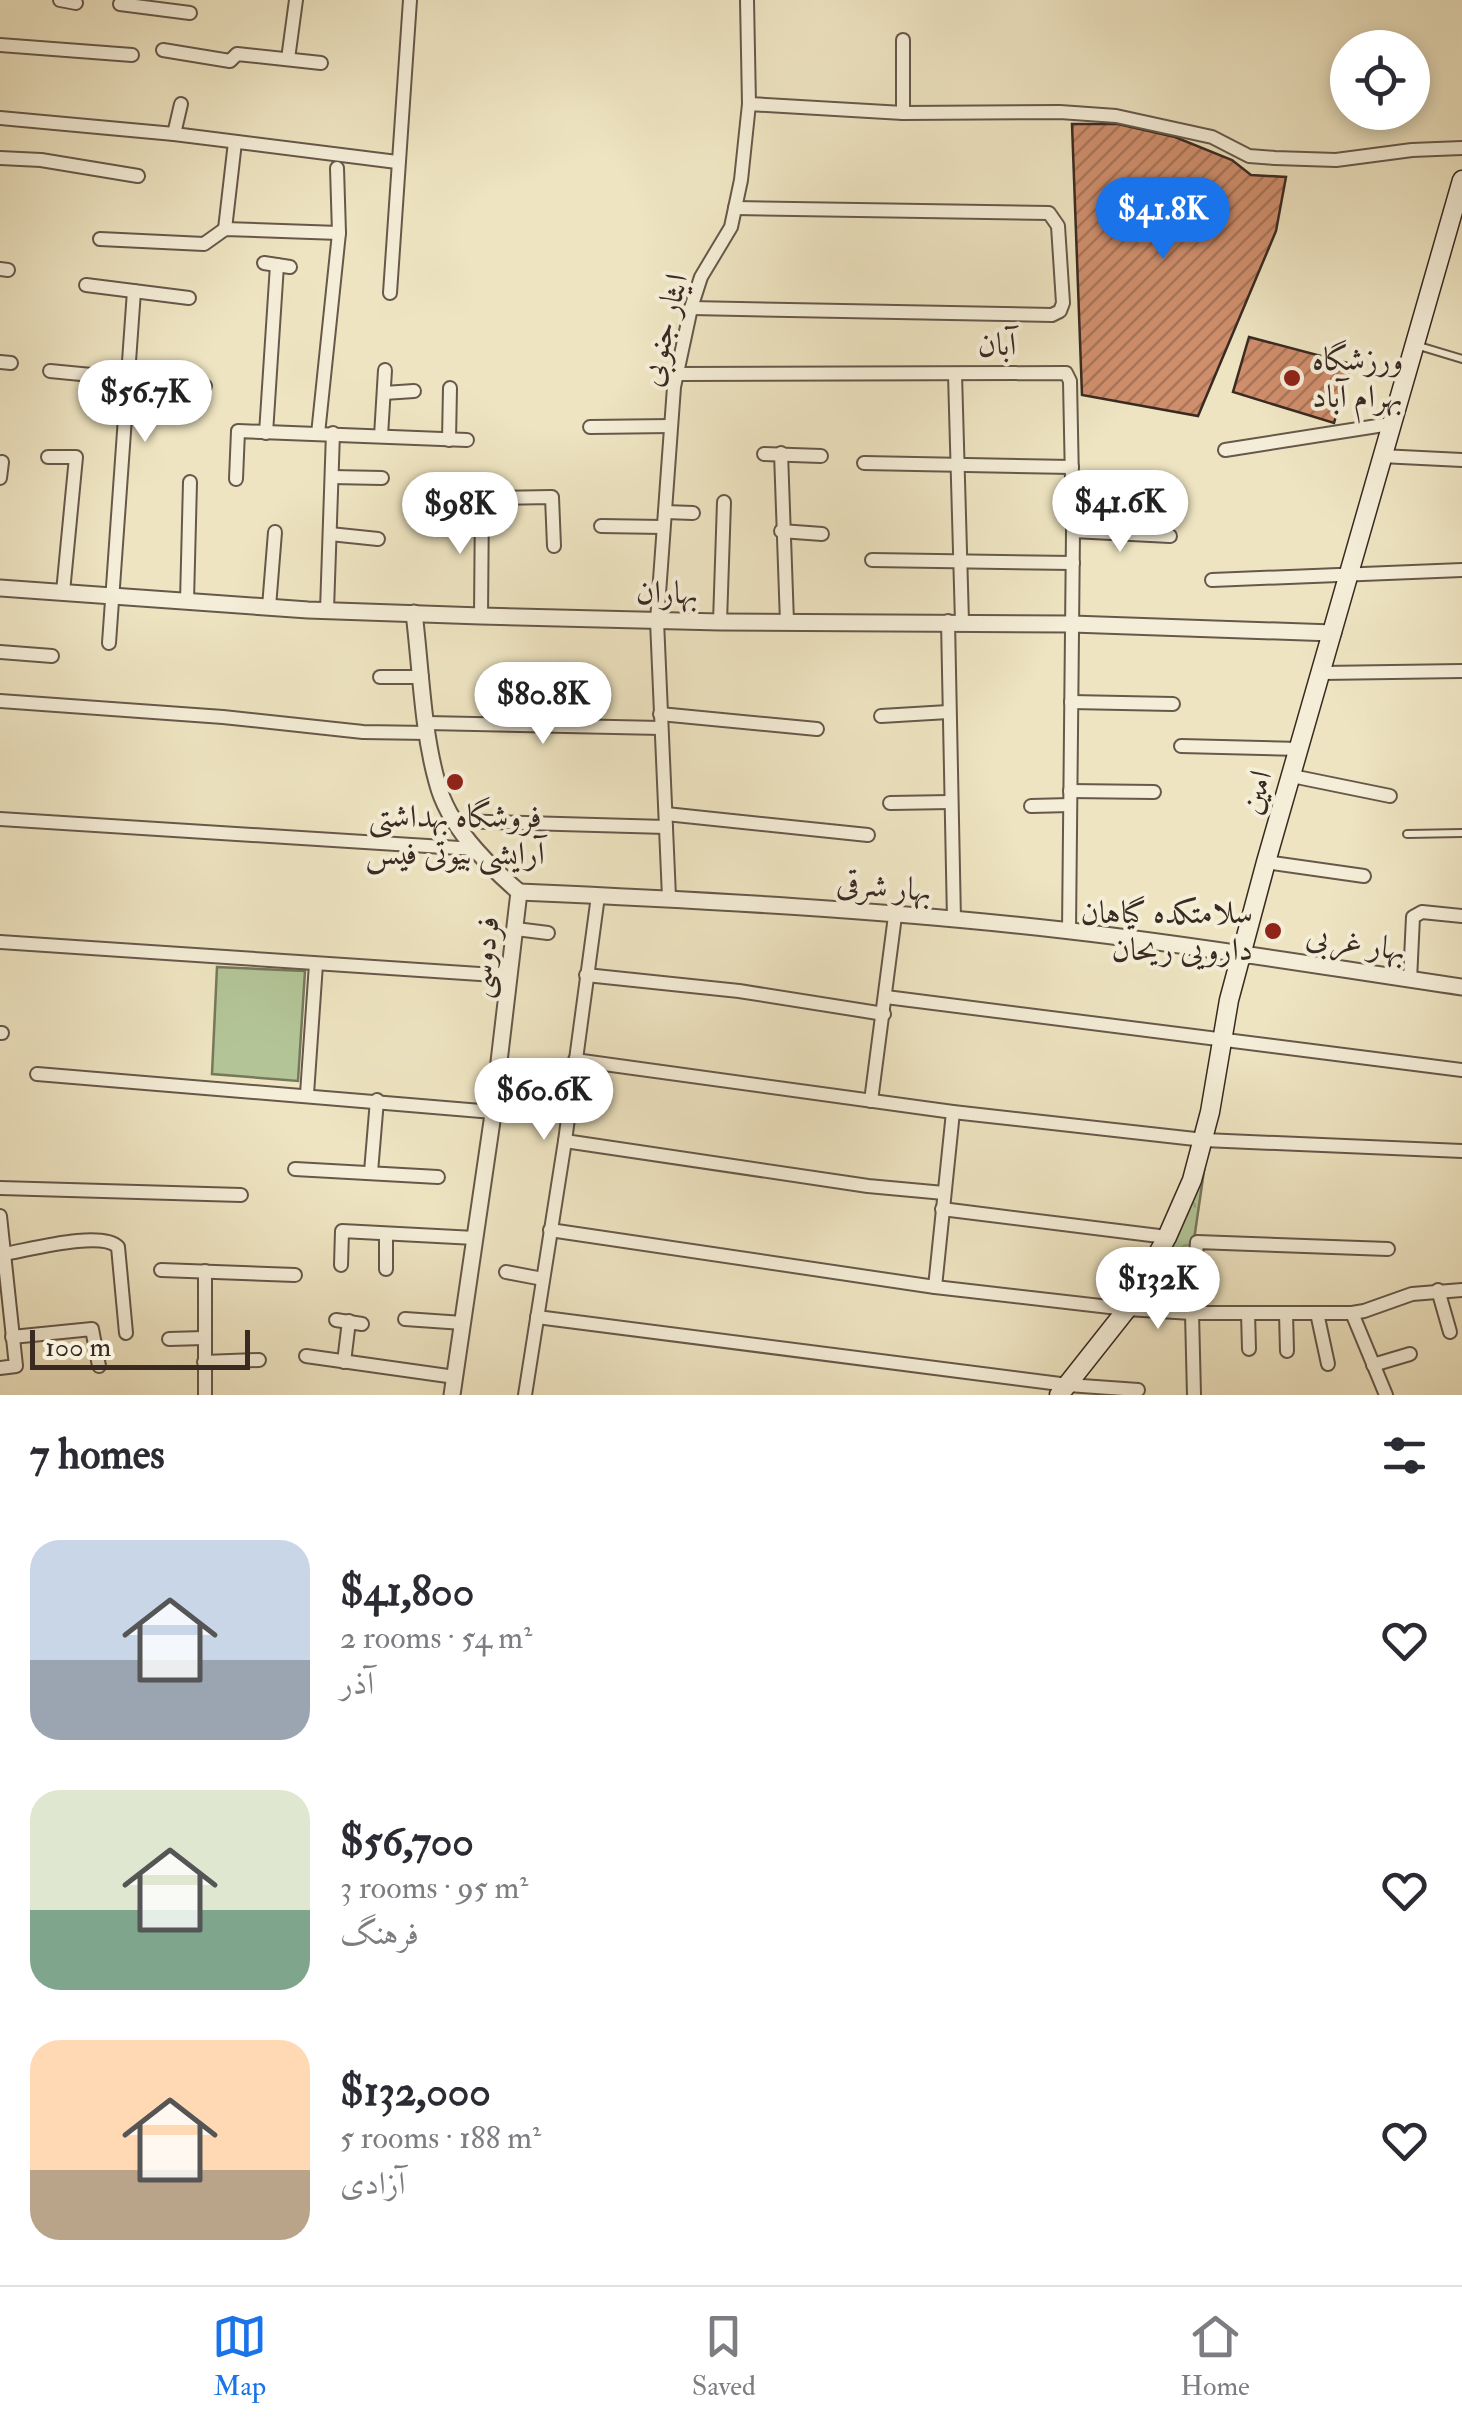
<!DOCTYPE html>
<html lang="en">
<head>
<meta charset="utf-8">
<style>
  body { margin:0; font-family:"IM FELL Double Pica",Amiri,serif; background:#f7f7f7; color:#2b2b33; height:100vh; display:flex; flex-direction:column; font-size:38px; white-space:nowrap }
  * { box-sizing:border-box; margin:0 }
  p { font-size:32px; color:#7c7c81 }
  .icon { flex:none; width:55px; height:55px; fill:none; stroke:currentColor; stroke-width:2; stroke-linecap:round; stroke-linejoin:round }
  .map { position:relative; height:1395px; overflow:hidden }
  .side { display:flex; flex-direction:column; background:#fff; flex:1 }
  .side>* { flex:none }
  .controls { position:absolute; left:1330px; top:30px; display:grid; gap:20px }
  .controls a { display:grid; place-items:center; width:100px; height:100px; border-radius:50%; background:#fff; box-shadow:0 5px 15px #0003; font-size:50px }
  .scale { position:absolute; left:30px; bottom:25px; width:220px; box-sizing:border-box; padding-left:10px; border:5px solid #392a22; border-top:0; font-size:28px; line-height:35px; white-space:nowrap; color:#392a22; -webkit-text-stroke:8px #f4edd7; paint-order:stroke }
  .price { position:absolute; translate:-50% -85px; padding:0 22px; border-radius:35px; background:#fff; color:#222; font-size:32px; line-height:65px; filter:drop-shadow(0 2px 5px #0008) }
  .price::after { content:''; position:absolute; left:50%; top:60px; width:30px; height:22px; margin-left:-15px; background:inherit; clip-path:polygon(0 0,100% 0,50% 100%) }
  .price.current { background:#1a73e8; color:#fff }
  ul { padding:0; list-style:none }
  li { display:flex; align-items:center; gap:30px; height:250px; padding:0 30px }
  li span { display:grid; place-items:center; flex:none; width:280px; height:200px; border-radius:30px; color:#555 }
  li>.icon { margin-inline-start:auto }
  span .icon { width:120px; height:120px; fill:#fffc; stroke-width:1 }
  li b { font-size:42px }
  h2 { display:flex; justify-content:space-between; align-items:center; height:120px; padding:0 30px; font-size:42px }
  .tabs { display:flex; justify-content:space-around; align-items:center; height:140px; border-top:2px solid #e1e1e2; background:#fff; font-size:28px; color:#7c7c81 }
  .tabs a { display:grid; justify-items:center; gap:5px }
  .tabs .current { color:#1a73e8 }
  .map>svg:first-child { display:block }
</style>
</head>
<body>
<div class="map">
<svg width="1462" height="1395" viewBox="0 0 1462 1395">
  <defs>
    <pattern id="forest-crowns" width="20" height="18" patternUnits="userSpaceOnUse" patternTransform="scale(2.5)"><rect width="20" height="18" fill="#b3c597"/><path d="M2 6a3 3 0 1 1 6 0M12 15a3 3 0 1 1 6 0" fill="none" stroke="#9ba982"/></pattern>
    <pattern id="building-hatch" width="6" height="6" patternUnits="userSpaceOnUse" patternTransform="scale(2.5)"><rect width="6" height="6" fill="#cf8e6c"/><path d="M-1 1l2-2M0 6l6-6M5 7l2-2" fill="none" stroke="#a97458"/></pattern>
  </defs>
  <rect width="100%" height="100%" fill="#eee4c1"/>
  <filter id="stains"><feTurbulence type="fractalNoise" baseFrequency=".002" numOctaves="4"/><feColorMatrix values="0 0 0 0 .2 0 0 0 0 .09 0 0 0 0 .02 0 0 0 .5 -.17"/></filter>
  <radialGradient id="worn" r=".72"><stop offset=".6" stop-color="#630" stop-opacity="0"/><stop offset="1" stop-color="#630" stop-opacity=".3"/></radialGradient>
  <polygon fill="url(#forest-crowns)" stroke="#76785c" stroke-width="2.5" points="1205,1164 1185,1302 1148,1299"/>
  <polygon fill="#b3c597" stroke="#76785c" stroke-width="2.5" points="217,967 305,971 298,1081 212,1074"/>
  <g fill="url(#building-hatch)" stroke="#392a22" stroke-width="2.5">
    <polygon points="1072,124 1118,124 1175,137 1232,160 1251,175 1286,177 1276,231 1198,416 1082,395"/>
    <polygon points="1249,337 1351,364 1334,423 1233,392"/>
  </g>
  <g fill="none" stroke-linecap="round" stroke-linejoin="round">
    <g stroke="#66584a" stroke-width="10">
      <g id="service">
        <polyline points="1419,346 1462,359"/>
        <polyline points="1407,834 1462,833"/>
      </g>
    </g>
    <g stroke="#66584a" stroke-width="16">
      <g id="minor">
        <polyline points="60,0 76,3"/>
        <polyline points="120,4 190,13"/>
        <polyline points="903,40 903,113"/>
        <polyline points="0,45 132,55"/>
        <polyline points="163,50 230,61 237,54 321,63"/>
        <polyline points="288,59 296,0"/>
        <polyline points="749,104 903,113 1060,112 1116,116 1212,137 1249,156 1275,158 1336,160 1412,150 1462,148"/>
        <polyline points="0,118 174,134 397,162"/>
        <polyline points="174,134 181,104"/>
        <polyline points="0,158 41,160 138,176"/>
        <polyline points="225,229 235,142"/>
        <polyline points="100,239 204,244 225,229 339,233"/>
        <polyline points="264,263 290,267"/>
        <polyline points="0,269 8,270"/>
        <polyline points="86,285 189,298"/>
        <polyline points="390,293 410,0"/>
        <polyline points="691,308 1052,315 1060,311 1063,303 1058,226 1049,213 735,208"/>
        <polyline points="0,362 11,363"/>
        <polyline points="50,371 205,386"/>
        <polyline points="677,374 1066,373 1070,381 1073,531 1069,931"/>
        <polyline points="955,374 962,622"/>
        <polyline points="384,393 414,391"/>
        <polyline points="590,427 671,426"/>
        <polyline points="266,433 277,265"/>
        <polyline points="318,434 339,233 337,168"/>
        <polyline points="381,436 385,370"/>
        <polyline points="449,440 450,388"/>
        <polyline points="1225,450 1390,424"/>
        <polyline points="781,453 787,622"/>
        <polyline points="764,454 821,456"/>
        <polyline points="1381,456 1462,460"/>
        <polyline points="48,457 76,457 63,592"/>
        <polyline points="864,463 1072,467"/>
        <polyline points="332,477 382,478"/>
        <polyline points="0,478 2,462"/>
        <polyline points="236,479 238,431 467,440"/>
        <polyline points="417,499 552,497 554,546"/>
        <polyline points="665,512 693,513"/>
        <polyline points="601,526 663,527"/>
        <polyline points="781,531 822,534"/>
        <polyline points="1073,531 1170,536"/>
        <polyline points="330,534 378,539"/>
        <polyline points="872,560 1073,563"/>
        <polyline points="1212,580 1462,570"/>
        <polyline points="187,601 190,482"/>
        <polyline points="269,607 275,532"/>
        <polyline points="327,610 333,433"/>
        <polyline points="481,616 482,498"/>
        <polyline points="948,621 954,920"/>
        <polyline points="720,622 724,502"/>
        <polyline points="109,643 134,291"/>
        <polyline points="0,652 52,656"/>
        <polyline points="1322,673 1462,671"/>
        <polyline points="380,677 422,677"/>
        <polyline points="0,701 223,717 363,732 428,733"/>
        <polyline points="1071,702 1173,704"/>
        <polyline points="660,714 817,729"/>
        <polyline points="881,716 948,712"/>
        <polyline points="427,723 661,728"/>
        <polyline points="1181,746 1300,749"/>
        <polyline points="1292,776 1390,796"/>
        <polyline points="1070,791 1154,792"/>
        <polyline points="890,803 951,802"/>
        <polyline points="1031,806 1070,805"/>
        <polyline points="666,814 868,835"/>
        <polyline points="0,819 475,849"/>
        <polyline points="454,821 666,827"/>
        <polyline points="1266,862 1364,876"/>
        <polyline points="669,897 657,621 674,387 691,308 701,277 731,227 741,180 749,104 747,0"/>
        <polyline points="516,929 548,933"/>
        <polyline points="0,942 510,976"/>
        <polyline points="586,975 739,991 884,1014"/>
        <polyline points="1410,980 1413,917 1422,912 1462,916"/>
        <polyline points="886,997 1462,1070"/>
        <polyline points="0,1033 2,1033"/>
        <polyline points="575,1060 953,1112 1204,1140 1462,1151"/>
        <polyline points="37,1074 493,1112"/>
        <polyline points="307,1094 316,964"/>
        <polyline points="871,1101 895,916"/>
        <polyline points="565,1141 868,1186 944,1193"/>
        <polyline points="295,1169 438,1177"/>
        <polyline points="371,1172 377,1100"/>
        <polyline points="0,1188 241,1195"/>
        <polyline points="942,1209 1167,1237"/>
        <polyline points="0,1216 16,1366 0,1368"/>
        <polyline points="550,1230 935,1287 1127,1309 1192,1313 1352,1313 1364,1311 1412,1294 1462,1290"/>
        <path d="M4 1254C29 1250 101 1230 118 1247L126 1333"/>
        <polyline points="341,1265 342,1231 475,1238"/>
        <polyline points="386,1269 386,1234"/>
        <polyline points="161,1270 295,1275"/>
        <polyline points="205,1271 205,1395"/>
        <polyline points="506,1272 543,1279"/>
        <polyline points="935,1287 953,1112"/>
        <polyline points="1438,1290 1450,1332"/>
        <polyline points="1248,1313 1249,1349"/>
        <polyline points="1286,1313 1287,1351"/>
        <polyline points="1317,1313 1328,1364"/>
        <polyline points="1352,1313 1386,1395"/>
        <polyline points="537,1317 1068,1385 1138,1390"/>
        <polyline points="405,1319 463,1323"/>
        <polyline points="336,1320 362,1324"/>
        <polyline points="12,1337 92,1329 99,1366"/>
        <polyline points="169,1339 204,1338"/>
        <polyline points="306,1356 455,1377"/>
        <polyline points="204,1362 259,1360"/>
        <polyline points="344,1362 349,1321"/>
        <polyline points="1373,1365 1410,1354"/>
        <polyline points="525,1395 565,1141 598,896"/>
        <polyline points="1194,1395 1192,1313 1197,1242 1388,1249"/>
      </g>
    </g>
    <g stroke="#66584a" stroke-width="19">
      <g id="tertiary">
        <polyline points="0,588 308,610 481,616 720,622 1072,624 1333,633"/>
        <path d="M414 613C421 669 422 728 437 782 448 826 486 863 519 892L492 1121 452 1395"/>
        <path d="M519 892C703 900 888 910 1071 931 1202 946 1332 968 1462 987"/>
      </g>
    </g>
    <g stroke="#392a22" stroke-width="21">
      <polyline id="secondary" points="1059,1395 1127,1309 1167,1237 1192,1180 1210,1112 1229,1000 1266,862 1462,180"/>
    </g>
    <use href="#service" stroke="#f4edd7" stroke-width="6"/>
    <use href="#minor" stroke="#f4edd7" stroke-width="12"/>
    <use href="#tertiary" stroke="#f4edd7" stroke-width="15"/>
    <use href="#secondary" stroke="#f4edd7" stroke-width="18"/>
  </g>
  <g fill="#8f2418" stroke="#f4edd7" stroke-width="4">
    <circle cx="1292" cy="378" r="10"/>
    <circle cx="455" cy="782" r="10"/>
    <circle cx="1273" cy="931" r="10"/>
  </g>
  <g text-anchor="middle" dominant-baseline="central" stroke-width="8" stroke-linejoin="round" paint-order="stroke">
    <g font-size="32" fill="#392a22" stroke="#f4edd7">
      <text transform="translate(664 330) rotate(-76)">ایثار جنوبی</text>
      <text transform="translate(997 345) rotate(-1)">آبان</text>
      <text transform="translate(667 593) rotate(1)">بهاران</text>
      <text transform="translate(1256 792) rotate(-73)">امین</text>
      <text transform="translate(884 887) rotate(5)">بهار شرقی</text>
      <text transform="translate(1356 943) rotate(9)">بهار غربی</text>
      <text transform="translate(484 957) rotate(-83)">فردوسی</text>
    </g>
    <g font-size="32" fill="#392a22" stroke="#f4edd7" text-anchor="start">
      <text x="1312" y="360">ورزشگاه<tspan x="1312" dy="37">بهرام آباد</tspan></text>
      <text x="455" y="817" text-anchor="middle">فروشگاه بهداشتی<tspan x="455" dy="37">آرایشی بیوتی فیس</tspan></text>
      <text x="1253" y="913" text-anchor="end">سلامتکده گیاهان<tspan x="1253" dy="37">دارویی ریحان</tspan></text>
    </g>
  </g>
  <rect width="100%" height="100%" filter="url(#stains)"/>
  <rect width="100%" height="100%" fill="url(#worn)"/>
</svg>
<div class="controls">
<a><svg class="icon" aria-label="locate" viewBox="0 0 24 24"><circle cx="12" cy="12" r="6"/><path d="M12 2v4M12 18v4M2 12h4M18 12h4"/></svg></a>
</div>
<div class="scale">100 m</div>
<b class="price current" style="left:1163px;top:262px">$41.8K</b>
<b class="price" style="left:145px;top:445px">$56.7K</b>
<b class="price" style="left:1120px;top:555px">$41.6K</b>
<b class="price" style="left:460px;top:557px">$98K</b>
<b class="price" style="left:543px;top:747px">$80.8K</b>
<b class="price" style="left:544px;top:1143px">$60.6K</b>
<b class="price" style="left:1158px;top:1332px">$132K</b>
</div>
<section class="side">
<h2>7 homes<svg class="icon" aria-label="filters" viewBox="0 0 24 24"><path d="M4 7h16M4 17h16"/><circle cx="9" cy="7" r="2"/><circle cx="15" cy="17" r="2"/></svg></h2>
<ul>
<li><span style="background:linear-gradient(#c9d6e8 60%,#9aa5b1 0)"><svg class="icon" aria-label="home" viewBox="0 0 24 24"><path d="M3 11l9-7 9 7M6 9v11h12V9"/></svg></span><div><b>$41,800</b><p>2 rooms · 54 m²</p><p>آذر</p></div><svg class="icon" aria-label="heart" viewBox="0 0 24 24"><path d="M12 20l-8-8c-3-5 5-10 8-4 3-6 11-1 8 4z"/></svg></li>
<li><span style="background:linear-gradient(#dfe7d0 60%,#7fa58c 0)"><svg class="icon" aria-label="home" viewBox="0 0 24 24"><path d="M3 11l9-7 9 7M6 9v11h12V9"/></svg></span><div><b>$56,700</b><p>3 rooms · 95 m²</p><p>فرهنگ</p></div><svg class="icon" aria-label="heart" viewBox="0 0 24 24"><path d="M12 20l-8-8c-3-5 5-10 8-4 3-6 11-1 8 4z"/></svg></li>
<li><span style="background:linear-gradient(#ffd9b3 65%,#b9a48a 0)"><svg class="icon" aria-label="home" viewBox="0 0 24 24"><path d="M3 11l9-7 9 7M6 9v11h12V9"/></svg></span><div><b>$132,000</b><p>5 rooms · 188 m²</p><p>آزادی</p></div><svg class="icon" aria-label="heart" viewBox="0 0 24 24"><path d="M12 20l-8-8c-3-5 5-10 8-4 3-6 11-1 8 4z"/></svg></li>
</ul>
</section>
<nav class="tabs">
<a class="current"><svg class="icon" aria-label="map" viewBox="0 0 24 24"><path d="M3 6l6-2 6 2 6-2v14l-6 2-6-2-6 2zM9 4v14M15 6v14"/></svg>Map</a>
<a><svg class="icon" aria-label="saved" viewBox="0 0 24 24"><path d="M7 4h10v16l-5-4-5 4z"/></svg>Saved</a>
<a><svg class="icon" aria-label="home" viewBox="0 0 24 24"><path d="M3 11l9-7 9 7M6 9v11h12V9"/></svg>Home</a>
</nav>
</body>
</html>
